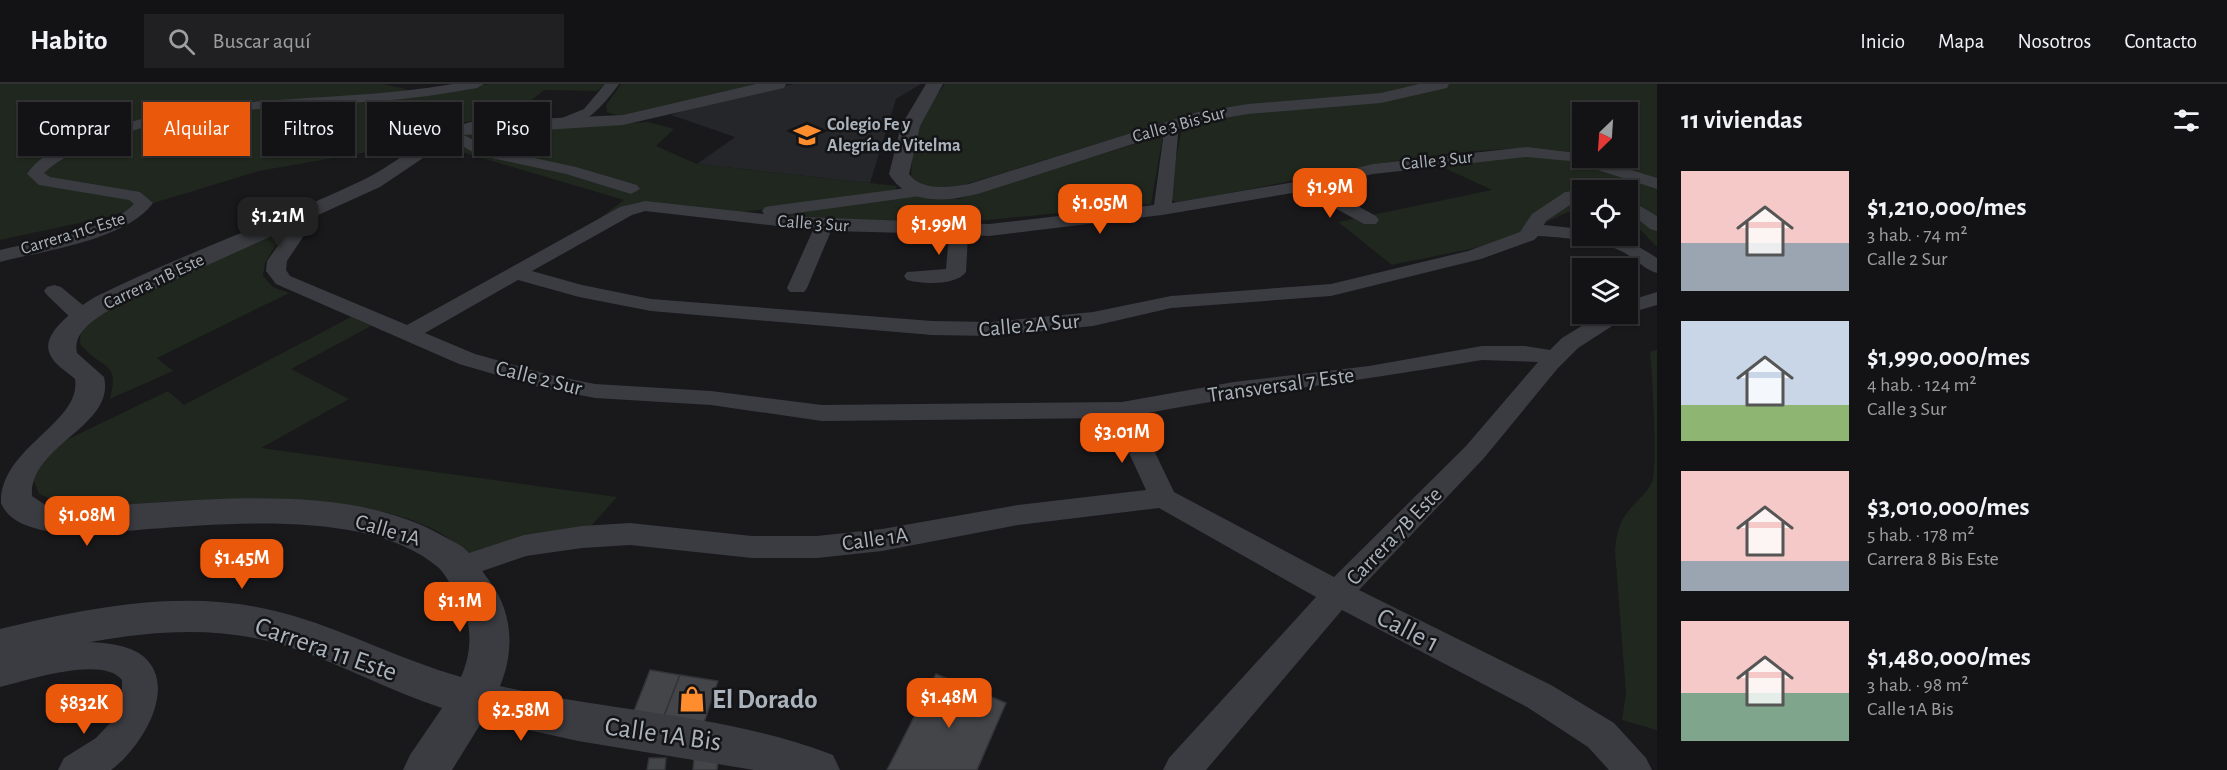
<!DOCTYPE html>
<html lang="es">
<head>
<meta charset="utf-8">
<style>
  body { margin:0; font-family:"Alegreya Sans",sans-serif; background:#202022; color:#f1f3f6; height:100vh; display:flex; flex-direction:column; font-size:22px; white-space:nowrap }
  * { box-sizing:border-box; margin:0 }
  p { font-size:20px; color:#9d9ea0 }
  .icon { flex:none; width:33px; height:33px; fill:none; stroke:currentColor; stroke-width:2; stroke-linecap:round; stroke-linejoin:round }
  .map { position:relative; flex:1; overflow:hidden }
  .details { display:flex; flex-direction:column; background:#131315; width:570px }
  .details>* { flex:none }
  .top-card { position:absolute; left:18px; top:18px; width:570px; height:54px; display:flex; gap:12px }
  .needle { width:39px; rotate:205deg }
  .buttons { position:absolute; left:1572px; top:18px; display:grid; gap:12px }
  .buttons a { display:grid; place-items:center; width:66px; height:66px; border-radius:0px; background:#131315; box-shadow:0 2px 4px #0004,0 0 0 2px #323234; font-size:30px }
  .price { position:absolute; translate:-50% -51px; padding:0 14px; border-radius:12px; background:#ea580c; color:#fff; font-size:20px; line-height:39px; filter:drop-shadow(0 2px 3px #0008) }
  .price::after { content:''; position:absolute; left:50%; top:36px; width:18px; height:14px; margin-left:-9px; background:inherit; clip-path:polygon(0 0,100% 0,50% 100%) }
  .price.selected { background:#222; color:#fff }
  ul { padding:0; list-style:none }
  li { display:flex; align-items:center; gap:18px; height:150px; padding:0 24px }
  li span { display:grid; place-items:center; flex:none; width:168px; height:120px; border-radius:0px; color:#555 }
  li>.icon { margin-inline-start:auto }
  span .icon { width:72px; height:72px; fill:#fffc; stroke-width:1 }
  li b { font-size:26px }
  h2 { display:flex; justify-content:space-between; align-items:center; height:72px; padding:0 24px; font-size:26px }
  .tag { padding:0 21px; border-radius:0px; background:#131315; box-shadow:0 2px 4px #0004,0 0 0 2px #323234; font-size:21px; line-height:54px }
  .tag.selected { background:#ea580c; color:#fff }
  header { display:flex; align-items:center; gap:36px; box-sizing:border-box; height:84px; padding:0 30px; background:#131315; border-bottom:2px solid #323234 }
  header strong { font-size:28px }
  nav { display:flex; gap:33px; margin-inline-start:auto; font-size:21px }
  .search { width:420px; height:54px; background:#202022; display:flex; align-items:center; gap:15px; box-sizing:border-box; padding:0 21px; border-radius:0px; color:#9d9ea0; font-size:22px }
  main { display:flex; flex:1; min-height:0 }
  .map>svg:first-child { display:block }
</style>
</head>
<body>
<header>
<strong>Habito</strong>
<div class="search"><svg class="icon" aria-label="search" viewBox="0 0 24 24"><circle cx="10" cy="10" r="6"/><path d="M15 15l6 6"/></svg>Buscar aquí</div>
<nav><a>Inicio</a><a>Mapa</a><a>Nosotros</a><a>Contacto</a></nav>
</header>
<main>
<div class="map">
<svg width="1657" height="686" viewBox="0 0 1657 686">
  <rect width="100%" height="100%" fill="#19191c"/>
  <polygon fill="#252629" points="794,0 921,0 896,15 870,99 697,80 735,53 671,31 704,20"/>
  <g fill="#1f271e">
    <polygon points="0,0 383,0 405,5 412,11 490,0 606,0 597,7 544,6 533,15 485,29 473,37 440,42 413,60 259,87 107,133 0,156"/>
    <polygon points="621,0 762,0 623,33 607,28 606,21"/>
    <path d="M945 0H1657V96L1591 74H1628V28H1582V71C1542 61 1505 65 1465 68 1367 77 1273 104 1176 118L1168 115 1184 33 954 104 932 105 911 95C912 51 919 35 945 0Z"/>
    <polygon points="648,38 674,45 656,62 697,80 897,102 895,107 737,129 644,118 596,137 624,116 435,60 462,50"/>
    <polygon points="1163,51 1151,120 957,139 765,133 914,110 959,115"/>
    <path d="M1534 72 1566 75 1657 103V163L1628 133V106H1582V124C1559 129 1538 145 1514 153 1475 166 1432 172 1392 181L1338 138 1492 106 1438 81Z"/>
    <path d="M286 144 265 179 263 192 273 203 289 209 157 274 173 287 110 315C120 275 102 287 80 260L81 246 94 232Z"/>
    <path d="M351 233 371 242 291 285 349 315 261 364 617 413 590 443 541 449 470 471C415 419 333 420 262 418 233 418 204 416 175 417 140 419 99 426 65 419 56 418 47 413 39 410L32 392 58 360 168 307 184 321Z"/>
    <path d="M1657 266V646L1622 636 1626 609 1615 467C1616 452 1619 437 1630 425 1638 415 1648 409 1653 396 1657 367 1653 301 1650 268Z"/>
  </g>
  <g fill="#434549" stroke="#333438" stroke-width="1.5">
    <polygon points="81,18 112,28 67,42 36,31"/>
    <polygon points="650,586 680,591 664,632 634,627"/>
    <polygon points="936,590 1006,619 977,686 887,686"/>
    <polygon points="680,591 718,597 704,639 664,632"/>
    <polygon points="649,674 666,674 665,686 647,686"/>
    <polygon points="694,674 718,675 717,686 693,686"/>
  </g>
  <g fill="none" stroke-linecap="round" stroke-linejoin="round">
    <g fill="#3a3c41" fill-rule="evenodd">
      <path d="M453 0H484L477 4C444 10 411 15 378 17 283 25 189 22 100 58 80 66 59 74 44 89L50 93 140 108 153 119C127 156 42 167 0 178V166C34 158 111 145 134 120L129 116 39 101 27 90C41 69 65 61 88 52 205 6 331 21 453 0Z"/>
      <path d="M605 0H619C606 18 582 48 557 42L555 39 557 36 584 25Z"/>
      <path d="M1172 36 1179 40 1172 119 1306 96 1373 80 1527 63 1578 69 1582 70V74H1593L1657 94V105L1570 77 1527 73 1373 90 1321 102 1376 132 1379 136 1376 140H1364L1304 107 1162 131 989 152 968 151 966 188C956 202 922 200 907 196L904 192 907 188 946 185 949 150 831 147 807 204 804 208H790L787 204 813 146 645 127 632 131 532 187 582 201 651 215 932 237 992 238 1093 228 1171 212 1331 200 1468 167 1520 148 1532 130 1565 108 1585 106H1582V116L1576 117 1546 137 1544 141 1582 145V152C1615 152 1630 156 1657 174V189C1643 185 1634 173 1621 167 1602 157 1560 153 1538 152L1534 156 1481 175 1331 212 1171 224 1093 242 992 252 932 251 651 227 579 213 518 196 425 249 475 270 550 291 595 300 711 307 822 321 1122 318 1234 298 1369 282 1482 262H1525L1550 266 1562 254 1601 230H1628V217L1657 208V221L1626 230 1623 235 1578 264 1558 284 1484 374 1359 506 1551 601 1614 639 1646 674 1652 686H1609L1588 663 1527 623 1342 526 1206 686H1163L1169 674 1316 513 1159 424 1018 441 882 467 817 474H752L630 461 582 464 526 472 462 494 451 491 447 483 451 475 524 451 582 442 630 439 752 452H817L882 445 1018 421 1146 406 1113 334 822 337 711 321 595 314 539 303 459 280 276 200 266 187 267 177 306 122H318L321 126 287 177 286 186 290 192 407 241 620 123 645 117 764 130 762 127 765 123 771 122 922 102 931 107 928 111 775 132 989 140 1154 121 1165 40ZM1482 276 1538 278 1466 362 1334 493 1174 408 1137 331C1251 309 1367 296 1482 276Z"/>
      <polygon points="450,44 489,64 576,83 637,101 640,105 631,110 566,90 478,71 445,52 442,49"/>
      <polygon points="1628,115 1657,132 1657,147 1650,145 1628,127"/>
      <polygon points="54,201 61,203 90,227 93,232 90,237 74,237 47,211 44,207 47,203"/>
      <path d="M90 558C107 559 129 561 143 572 180 603 140 665 111 686H58L64 674 96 654 112 637 122 613V596C102 571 26 597 0 603V575L59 561Z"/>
    </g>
    <g fill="#3a3c41" fill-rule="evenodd">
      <path d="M756 0H786L784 4 623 41 463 51 438 64 380 103 113 224C98 233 72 247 77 269L104 293C116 342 29 361 32 412L47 422 71 424C183 419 343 394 443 452 450 456 460 460 466 466 475 474 481 486 488 495 513 527 515 566 500 602 613 629 723 629 833 671L840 686H754L578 657 483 636 452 686H403L410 671 442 624C390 607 341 580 289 563 194 532 93 555 0 579V545C97 522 196 502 294 532 351 549 404 577 461 593 474 564 472 532 455 507 450 500 445 490 439 484 373 426 232 439 149 445 121 447 91 452 63 449 42 447 10 442 1 419 0 363 82 339 75 295 66 287 53 280 49 268 42 247 80 222 95 213 182 170 275 138 363 96 404 76 424 49 471 38L623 31Z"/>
      <path d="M926 0H943L920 42 909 90C922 108 951 103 969 100L1198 28 1248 20 1381 9 1419 0H1449L1447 4 1381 19 1248 30 1201 38 981 109C949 118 908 122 889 90L901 42Z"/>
    </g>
  </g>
  <defs>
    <g id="school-bare" transform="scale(2.07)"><path d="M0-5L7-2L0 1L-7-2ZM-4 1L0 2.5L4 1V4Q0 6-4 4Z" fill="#ff8d2d" stroke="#141417" stroke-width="2.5" paint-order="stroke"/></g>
    <g id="shop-bare" transform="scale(2.07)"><path d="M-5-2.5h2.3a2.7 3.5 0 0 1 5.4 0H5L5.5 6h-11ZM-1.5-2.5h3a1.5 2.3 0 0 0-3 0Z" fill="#ff8d2d" stroke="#141417" stroke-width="2.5" paint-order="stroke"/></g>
  </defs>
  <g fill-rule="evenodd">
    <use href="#school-bare" x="807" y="51"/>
    <use href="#shop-bare" x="692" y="615"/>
  </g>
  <g text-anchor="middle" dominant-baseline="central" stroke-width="5" stroke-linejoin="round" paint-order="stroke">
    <g font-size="18" font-weight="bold" fill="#aab3bc" stroke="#141417" text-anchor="start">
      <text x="827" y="41">Colegio Fe y<tspan x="827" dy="21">Alegría de Vitelma</tspan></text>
    </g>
    <g font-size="18" fill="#aab3bc" stroke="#141417">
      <text transform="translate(1179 41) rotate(-15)">Calle 3 Bis Sur</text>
      <text transform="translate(1437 77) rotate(-6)">Calle 3 Sur</text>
      <text transform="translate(813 140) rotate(4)">Calle 3 Sur</text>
      <text transform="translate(73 150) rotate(-17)">Carrera 11C Este</text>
      <text transform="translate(154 198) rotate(-25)">Carrera 11B Este</text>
    </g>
    <g font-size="22" fill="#aab3bc" stroke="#141417">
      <text transform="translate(1029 241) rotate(-5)">Calle 2A Sur</text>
      <text transform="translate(539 294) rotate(14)">Calle 2 Sur</text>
      <text transform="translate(1281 301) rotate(-8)">Transversal 7 Este</text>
      <text transform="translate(388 446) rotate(16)">Calle 1A</text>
      <text transform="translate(1394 452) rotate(-46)">Carrera 7B Este</text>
      <text transform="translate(875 455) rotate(-8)">Calle 1A</text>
    </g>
    <g font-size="27" fill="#aab3bc" stroke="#141417">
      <text transform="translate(1408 546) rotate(27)">Calle 1</text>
      <text transform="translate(326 565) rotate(19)">Carrera 11 Este</text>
      <text transform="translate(663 650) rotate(8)">Calle 1A Bis</text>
    </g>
    <g font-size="27" font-weight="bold" fill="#aab3bc" stroke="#141417" text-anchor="start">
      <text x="712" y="615">El Dorado</text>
    </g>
  </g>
</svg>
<div class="buttons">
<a><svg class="needle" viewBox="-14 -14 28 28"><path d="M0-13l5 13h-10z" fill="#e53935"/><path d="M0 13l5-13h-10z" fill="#9d9ea0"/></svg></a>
<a><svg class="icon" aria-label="locate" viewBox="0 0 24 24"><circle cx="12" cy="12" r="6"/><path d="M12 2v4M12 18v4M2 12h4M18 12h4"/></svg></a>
<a><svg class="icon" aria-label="layers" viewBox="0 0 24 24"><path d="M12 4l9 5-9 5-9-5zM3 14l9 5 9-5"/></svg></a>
</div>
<b class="price" style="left:1330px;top:135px">$1.9M</b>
<b class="price" style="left:1100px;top:151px">$1.05M</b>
<b class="price selected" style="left:278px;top:164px">$1.21M</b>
<b class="price" style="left:939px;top:172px">$1.99M</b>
<b class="price" style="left:1122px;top:380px">$3.01M</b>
<b class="price" style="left:87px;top:463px">$1.08M</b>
<b class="price" style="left:242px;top:506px">$1.45M</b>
<b class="price" style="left:460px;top:549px">$1.1M</b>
<b class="price" style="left:949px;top:645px">$1.48M</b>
<b class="price" style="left:84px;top:651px">$832K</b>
<b class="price" style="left:521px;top:658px">$2.58M</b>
<div class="top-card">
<a class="tag">Comprar</a>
<a class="tag selected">Alquilar</a>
<a class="tag">Filtros</a>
<a class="tag">Nuevo</a>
<a class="tag">Piso</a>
</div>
</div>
<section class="details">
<h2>11 viviendas<svg class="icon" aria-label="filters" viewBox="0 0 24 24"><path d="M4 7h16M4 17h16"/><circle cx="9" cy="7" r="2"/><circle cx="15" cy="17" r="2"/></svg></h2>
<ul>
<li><span style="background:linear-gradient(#f6c9c9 60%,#9aa5b1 0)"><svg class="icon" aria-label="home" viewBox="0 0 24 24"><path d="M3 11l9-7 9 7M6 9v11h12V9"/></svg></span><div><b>$1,210,000/mes</b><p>3 hab. · 74 m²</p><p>Calle 2 Sur</p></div></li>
<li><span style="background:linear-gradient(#c9d6e8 70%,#8fb573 0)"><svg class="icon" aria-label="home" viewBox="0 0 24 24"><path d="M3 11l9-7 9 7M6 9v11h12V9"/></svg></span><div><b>$1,990,000/mes</b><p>4 hab. · 124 m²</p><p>Calle 3 Sur</p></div></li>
<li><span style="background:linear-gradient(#f6c9c9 75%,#9aa5b1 0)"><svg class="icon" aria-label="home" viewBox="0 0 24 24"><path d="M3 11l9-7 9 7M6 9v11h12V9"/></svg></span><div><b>$3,010,000/mes</b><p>5 hab. · 178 m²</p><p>Carrera 8 Bis Este</p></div></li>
<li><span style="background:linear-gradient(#f6c9c9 60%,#7fa58c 0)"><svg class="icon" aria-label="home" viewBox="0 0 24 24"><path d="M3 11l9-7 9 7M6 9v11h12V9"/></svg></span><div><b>$1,480,000/mes</b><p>3 hab. · 98 m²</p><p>Calle 1A Bis</p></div></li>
</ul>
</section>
</main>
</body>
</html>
